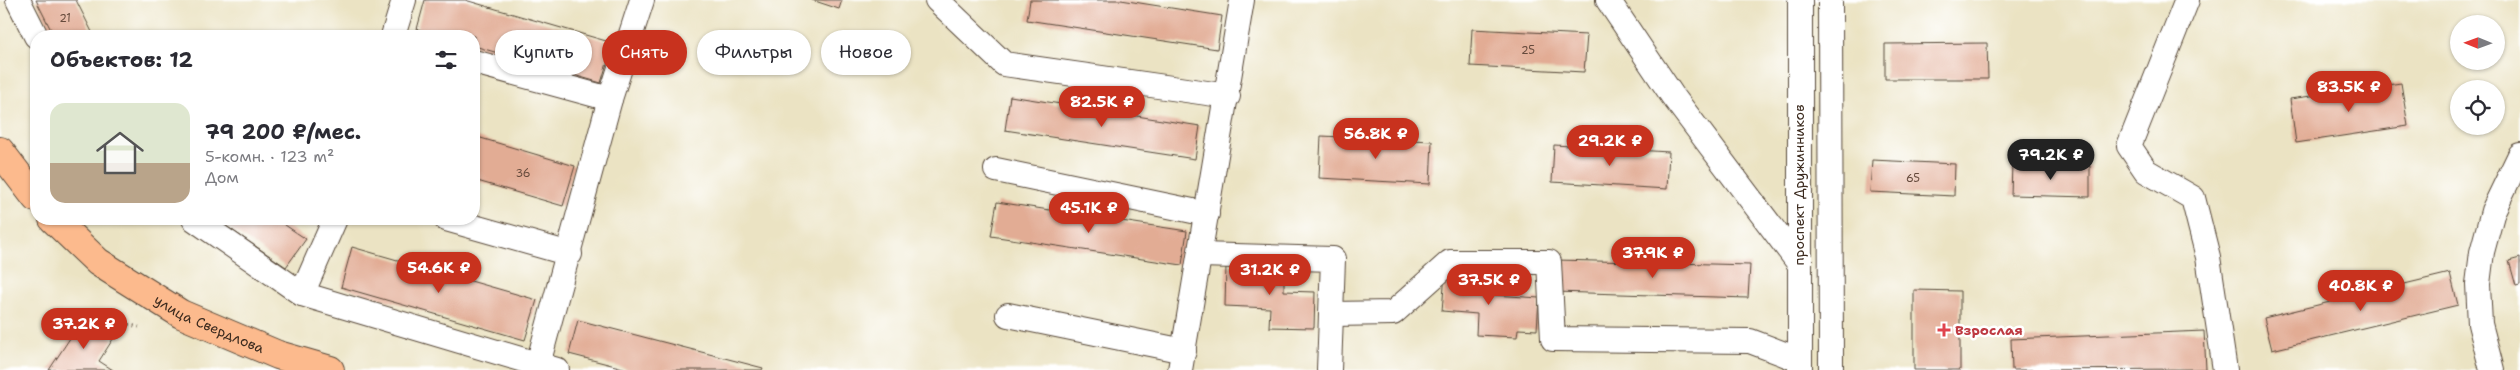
<!DOCTYPE html>
<html lang="ru">
<head>
<meta charset="utf-8">
<style>
  body { margin:0; font-family:"Shantell Sans",sans-serif; background:#f7f7f7; color:#2b2b33; height:100vh; display:flex; flex-direction:column; font-size:19px; white-space:nowrap }
  * { box-sizing:border-box; margin:0 }
  p { font-size:16px; color:#7c7c81 }
  .icon { flex:none; width:28px; height:28px; fill:none; stroke:currentColor; stroke-width:2; stroke-linecap:round; stroke-linejoin:round }
  .map { position:relative; flex:1; overflow:hidden }
  .drawer { position:absolute; left:30px; top:30px; width:450px; height:195px; display:flex; flex-direction:column; background:#fff; border-radius:20px; box-shadow:0 1px 4px #0004 }
  .drawer>* { flex:none }
  .guide { position:absolute; left:495px; top:30px; width:475px; height:45px; display:flex; gap:10px }
  .needle { width:32px; rotate:271deg }
  .buttons { position:absolute; left:2450px; top:15px; display:grid; gap:10px }
  .buttons a { display:grid; place-items:center; width:55px; height:55px; border-radius:50%; background:#fff; box-shadow:0 1px 4px #0004; font-size:25px }
  .price { position:absolute; translate:-50% -42px; padding:0 11px; border-radius:18px; background:#c8321e; color:#fff; font-size:16px; line-height:32px; filter:drop-shadow(0 1px 2px #0008) }
  .price::after { content:''; position:absolute; left:50%; top:30px; width:15px; height:11px; margin-left:-8px; background:inherit; clip-path:polygon(0 0,100% 0,50% 100%) }
  .price.selected { background:#222; color:#fff }
  ul { padding:0; list-style:none }
  li { display:flex; align-items:center; gap:15px; height:125px; padding:0 20px }
  li+li { border-top:1px solid #e1e1e2 }
  li span { display:grid; place-items:center; flex:none; width:140px; height:100px; border-radius:15px; color:#555 }
  li>.icon { margin-inline-start:auto }
  span .icon { width:60px; height:60px; fill:#fffc; stroke-width:1 }
  li b { font-size:21px }
  h2 { display:flex; justify-content:space-between; align-items:center; height:60px; padding:0 20px; font-size:21px }
  .pill { padding:0 18px; border-radius:22px; background:#fff; box-shadow:0 1px 4px #0004; font-size:18px; line-height:45px }
  .pill.selected { background:#c8321e; color:#fff }
  .map>svg:first-child { display:block }
</style>
</head>
<body>
<div class="map">
<svg width="2520" height="370" viewBox="0 0 2520 370">
  <rect width="100%" height="100%" fill="#fff"/>
  <filter id="ink" filterUnits="userSpaceOnUse"><feTurbulence type="fractalNoise" baseFrequency=".02" numOctaves="2"/><feDisplacementMap in="SourceGraphic" scale="10" xChannelSelector="R" yChannelSelector="G"/><feConvolveMatrix kernelMatrix="1 2 1 2 8 2 1 2 1" color-interpolation-filters="sRGB"/></filter>
  <filter id="wash" filterUnits="userSpaceOnUse"><feTurbulence type="fractalNoise" baseFrequency=".0096" numOctaves="4" result="noise"/><feDisplacementMap in="SourceGraphic" scale="20" xChannelSelector="R" yChannelSelector="G"/><feGaussianBlur stdDeviation="1.12" result="paint"/><feColorMatrix in="noise" values="0 0 0 0 0 0 0 0 0 0 0 0 0 0 0 0 0 1.4 0 .05"/><feComposite in="paint" operator="in"/></filter>
  <g filter="url(#wash)">
    <rect width="100%" height="100%" fill="#ebe3c3"/>
    <g id="blocks">
      <g fill="#e2ac94">
        <polygon points="36,0 76,0 94,36 54,36"/>
        <polygon points="425,0 465,0 613,43 601,83 474,46 474,36 440,36 417,29"/>
        <polygon points="812,0 842,0 839,9"/>
        <polygon points="1030,0 1121,0 1222,16 1217,49 1027,20"/>
        <polygon points="1472,29 1587,35 1584,72 1470,66"/>
        <polygon points="1987,43 1988,79 1885,79 1885,44"/>
        <polygon points="2401,83 2408,126 2296,143 2290,99"/>
        <polygon points="1010,96 1200,126 1195,159 1005,130"/>
        <polygon points="474,136 575,166 563,206 474,180"/>
        <polygon points="1321,136 1432,141 1430,184 1319,178"/>
        <polygon points="1554,145 1669,152 1667,189 1552,182"/>
        <polygon points="1872,160 1955,164 1954,196 1870,192"/>
        <polygon points="2012,164 2090,166 2090,197 2011,195"/>
        <polygon points="997,202 1187,231 1182,265 991,236"/>
        <polygon points="216,219 276,219 306,239 286,267"/>
        <polygon points="352,247 537,300 525,340 341,287"/>
        <polygon points="2520,258 2520,285 2516,286 2509,261"/>
        <polygon points="1557,260 1750,265 1748,298 1556,292"/>
        <polygon points="1226,266 1284,267 1284,291 1315,292 1314,328 1269,327 1270,308 1225,306"/>
        <polygon points="2450,273 2458,305 2272,350 2264,318"/>
        <polygon points="1445,274 1496,277 1495,295 1539,298 1537,330 1518,329 1517,337 1476,335 1477,314 1442,311"/>
        <polygon points="1914,290 1960,291 1960,370 1914,370"/>
        <polygon points="82,320 113,339 99,361 113,370 49,370"/>
        <polygon points="578,320 763,368 762,370 631,370 569,354"/>
        <polygon points="2204,331 2206,369 2012,370 2011,339"/>
      </g>
    </g>
  </g>
  <g filter="url(#ink)">
    <use href="#blocks" fill-opacity="0" stroke="#554637" stroke-width="1"/>
    <g fill="none" stroke-linecap="round" stroke-linejoin="round">
      <g stroke="#554637" stroke-width="26">
        <g id="minor">
          <polyline points="18,0 36,36"/>
          <polyline points="937,0 1004,64 1228,96"/>
          <polyline points="1608,0 1672,95 1798,262"/>
          <polyline points="1800,0 1800,370"/>
          <polyline points="1830,0 1831,370"/>
          <polyline points="2187,0 2129,146 2146,171 2193,198 2208,257 2225,370"/>
          <polyline points="393,36 404,0"/>
          <polyline points="474,62 610,99"/>
          <polyline points="996,170 1207,214"/>
          <polyline points="194,219 302,294 557,370"/>
          <polyline points="446,219 570,254"/>
          <polyline points="1200,255 1333,259 1329,370"/>
          <polyline points="302,294 335,219"/>
          <polyline points="1332,314 1393,313 1450,262 1549,262 1553,339 1750,341 1800,360"/>
          <polyline points="1008,315 1184,351"/>
          <polyline points="538,364 610,99 642,0"/>
          <polyline points="1180,370 1242,0"/>
          <polyline points="2492,370 2480,324 2478,284 2482,252 2493,211 2520,155"/>
        </g>
      </g>
      <g stroke="#554637" stroke-width="30">
        <g id="major">
          <polyline points="0,151 36,198"/>
          <path id="s1" d="M53 219 98 262 181 314 278 355 330 370"/>
        </g>
      </g>
      <polyline stroke="#554637" stroke-width="3" stroke-dasharray="1 4" stroke-linecap="butt" points="85,314 139,327"/>
      <use href="#minor" stroke="#fff" stroke-width="24"/>
      <use href="#major" stroke="#fcba8d" stroke-width="28"/>
    </g>
  </g>
  <path fill="#e0444e" stroke="#fff" stroke-width="2" d="M1941.5 322.5h5v5h5v5h-5v5h-5v-5h-5v-5h5z"/>
  <g text-anchor="middle" dominant-baseline="central" stroke-width="5" stroke-linejoin="round" paint-order="stroke">
    <g font-size="11" fill="#654a3c">
      <text x="65" y="18">21</text>
      <text x="1528" y="50">25</text>
      <text x="523" y="173">36</text>
      <text x="1913" y="178">65</text>
    </g>
    <g font-size="14" fill="#3b2a1e" stroke="#fff">
      <text transform="translate(1799 185) rotate(-90)">проспект Дружинников</text>
      <text stroke="none"><textPath href="#s1" startOffset="190">улица Свердлова</textPath></text>
    </g>
    <g font-size="14" font-weight="bold" fill="#be3a42" stroke="#fff" text-anchor="start">
      <text x="1955" y="330">Взрослая</text>
    </g>
  </g>
</svg>
<div class="buttons">
<a><svg class="needle" viewBox="-14 -14 28 28"><path d="M0-13l5 13h-10z" fill="#e53935"/><path d="M0 13l5-13h-10z" fill="#7c7c81"/></svg></a>
<a><svg class="icon" aria-label="locate" viewBox="0 0 24 24"><circle cx="12" cy="12" r="6"/><path d="M12 2v4M12 18v4M2 12h4M18 12h4"/></svg></a>
</div>
<b class="price" style="left:2349px;top:113px">83.5K ₽</b>
<b class="price" style="left:1102px;top:128px">82.5K ₽</b>
<b class="price" style="left:1376px;top:160px">56.8K ₽</b>
<b class="price" style="left:1610px;top:167px">29.2K ₽</b>
<b class="price selected" style="left:2051px;top:181px">79.2K ₽</b>
<b class="price" style="left:1089px;top:234px">45.1K ₽</b>
<b class="price" style="left:1653px;top:279px">37.9K ₽</b>
<b class="price" style="left:439px;top:294px">54.6K ₽</b>
<b class="price" style="left:1270px;top:296px">31.2K ₽</b>
<b class="price" style="left:1489px;top:306px">37.5K ₽</b>
<b class="price" style="left:2361px;top:312px">40.8K ₽</b>
<b class="price" style="left:84px;top:350px">37.2K ₽</b>
<div class="guide">
<a class="pill">Купить</a>
<a class="pill selected">Снять</a>
<a class="pill">Фильтры</a>
<a class="pill">Новое</a>
</div>
<section class="drawer">
<h2>Объектов: 12<svg class="icon" aria-label="filters" viewBox="0 0 24 24"><path d="M4 7h16M4 17h16"/><circle cx="9" cy="7" r="2"/><circle cx="15" cy="17" r="2"/></svg></h2>
<ul>
<li><span style="background:linear-gradient(#dfe7d0 60%,#b9a48a 0)"><svg class="icon" aria-label="home" viewBox="0 0 24 24"><path d="M3 11l9-7 9 7M6 9v11h12V9"/></svg></span><div><b>79 200 ₽/мес.</b><p>5-комн. · 123 m²</p><p>Дом</p></div></li>
</ul>
</section>
</div>
</body>
</html>
